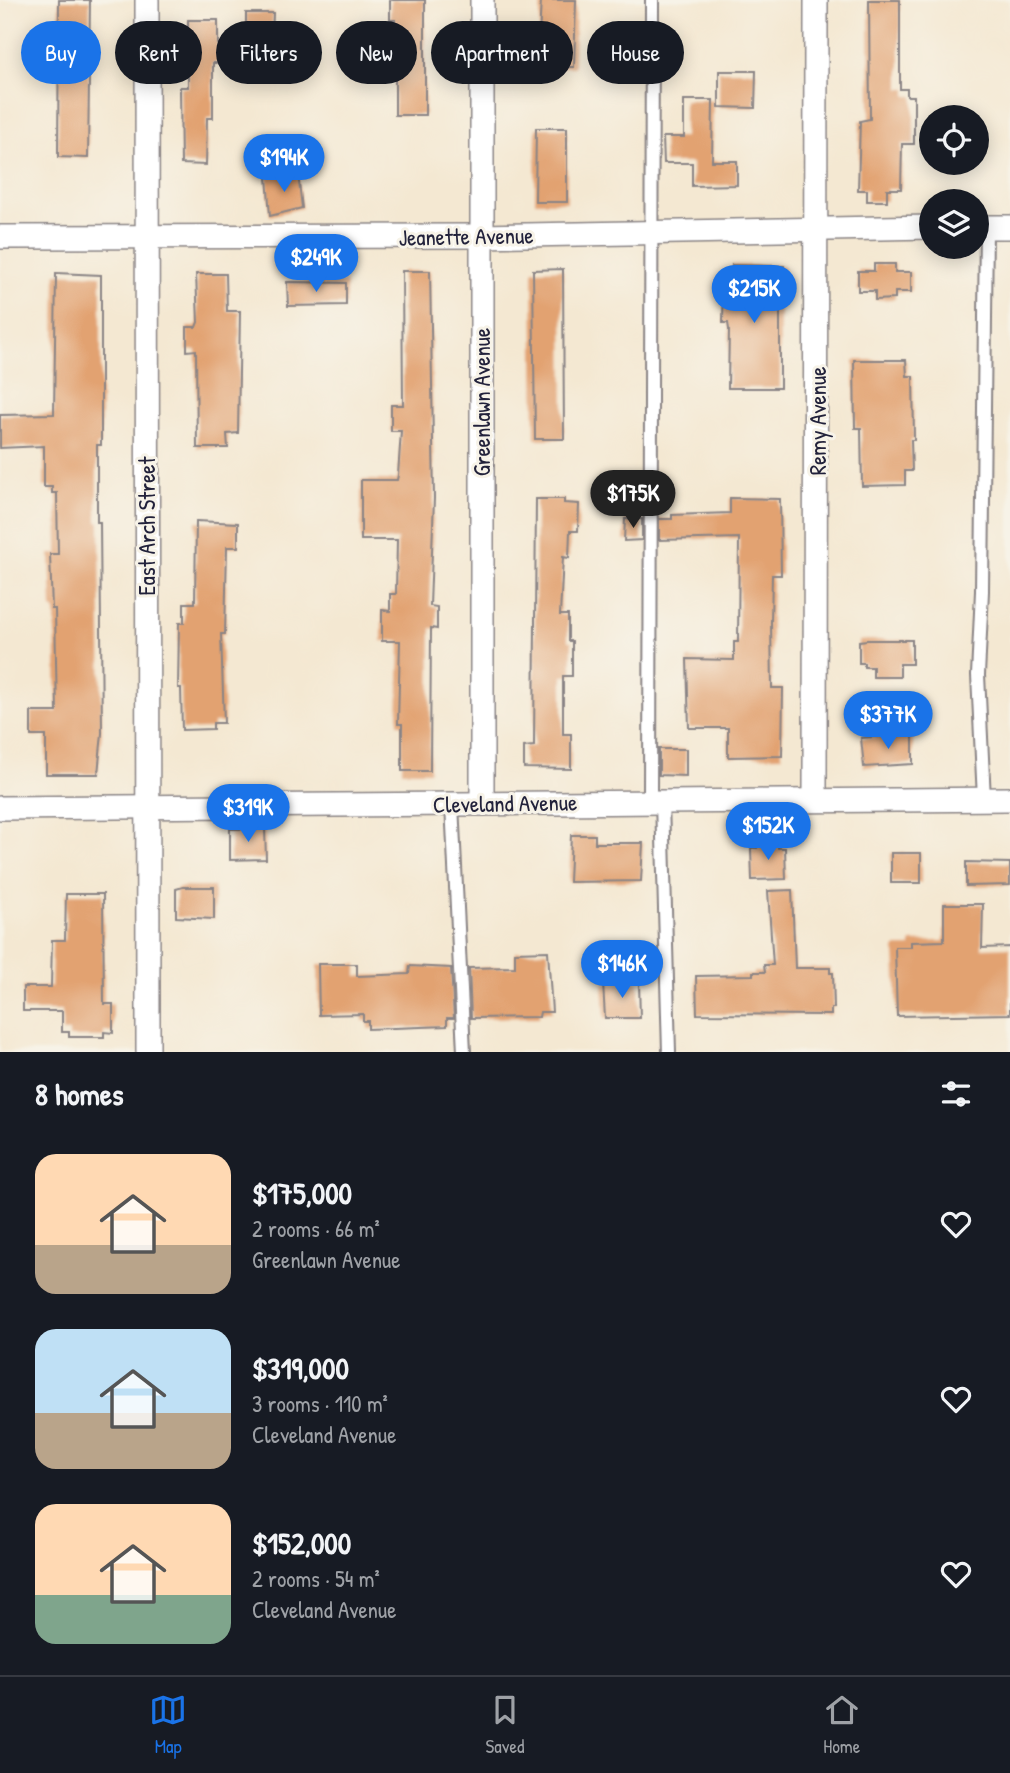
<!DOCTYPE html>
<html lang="en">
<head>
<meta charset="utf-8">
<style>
  body { margin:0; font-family:"Patrick Hand",sans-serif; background:#242831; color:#f1f3f6; height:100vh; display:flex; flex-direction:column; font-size:26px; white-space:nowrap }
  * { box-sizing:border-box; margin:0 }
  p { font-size:23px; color:#9ea1a6 }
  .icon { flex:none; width:38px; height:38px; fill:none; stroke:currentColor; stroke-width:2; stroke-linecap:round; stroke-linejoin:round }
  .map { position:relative; height:1052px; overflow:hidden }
  .sheet { display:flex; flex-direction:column; background:#171b24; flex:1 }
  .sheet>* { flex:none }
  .hud { position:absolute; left:21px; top:21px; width:970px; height:63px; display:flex; gap:14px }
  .controls { position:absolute; left:919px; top:105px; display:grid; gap:14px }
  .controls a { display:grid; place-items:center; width:70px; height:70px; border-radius:50%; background:#171b24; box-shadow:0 4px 18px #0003; font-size:35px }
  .price { position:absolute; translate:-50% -60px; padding:0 16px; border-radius:24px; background:#1a73e8; color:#fff; font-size:23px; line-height:46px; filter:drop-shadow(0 2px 4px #0008) }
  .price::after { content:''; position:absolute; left:50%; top:42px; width:21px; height:16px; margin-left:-10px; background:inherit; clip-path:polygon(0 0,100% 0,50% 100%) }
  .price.current { background:#222; color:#fff }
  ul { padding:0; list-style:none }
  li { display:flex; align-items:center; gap:21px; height:175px; padding:0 35px }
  li span { display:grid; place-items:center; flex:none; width:196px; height:140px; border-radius:21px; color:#555 }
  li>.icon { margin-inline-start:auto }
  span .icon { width:84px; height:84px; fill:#fffc; stroke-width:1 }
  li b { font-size:30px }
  h2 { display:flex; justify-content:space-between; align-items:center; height:84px; padding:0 35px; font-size:30px }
  .chip { padding:0 24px; border-radius:32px; background:#171b24; box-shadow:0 4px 18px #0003; font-size:24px; line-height:63px }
  .chip.current { background:#1a73e8; color:#fff }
  .menu { display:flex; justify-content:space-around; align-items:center; height:98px; border-top:2px solid #363941; background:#171b24; font-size:19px; color:#9ea1a6 }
  .menu a { display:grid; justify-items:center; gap:4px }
  .menu .current { color:#1a73e8 }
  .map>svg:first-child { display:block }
</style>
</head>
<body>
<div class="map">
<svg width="1010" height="1052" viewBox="0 0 1010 1052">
  <rect width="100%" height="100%" fill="#f7f3e8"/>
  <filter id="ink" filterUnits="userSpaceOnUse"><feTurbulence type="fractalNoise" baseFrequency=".0143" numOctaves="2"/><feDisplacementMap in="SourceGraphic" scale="14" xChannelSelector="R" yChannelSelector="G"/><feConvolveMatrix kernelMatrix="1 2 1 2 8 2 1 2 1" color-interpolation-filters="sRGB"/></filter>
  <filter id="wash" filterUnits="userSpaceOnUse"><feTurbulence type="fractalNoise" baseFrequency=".00686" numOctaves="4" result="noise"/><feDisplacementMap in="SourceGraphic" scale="28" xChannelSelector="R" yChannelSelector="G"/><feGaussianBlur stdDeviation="1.57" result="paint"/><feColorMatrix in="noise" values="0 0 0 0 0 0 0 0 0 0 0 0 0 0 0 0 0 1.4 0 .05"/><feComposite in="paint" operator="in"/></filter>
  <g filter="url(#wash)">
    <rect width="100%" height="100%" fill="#f4e8d2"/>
    <g id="blocks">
      <g fill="#e2a271">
        <polygon points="59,0 90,0 88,158 58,157"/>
        <polygon points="390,0 425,0 425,115 395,115 395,20 390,20"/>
        <polygon points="541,0 576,0 574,67 543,67 542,55 538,54"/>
        <polygon points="869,0 900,0 900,89 907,89 907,96 914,96 914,144 902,144 901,189 887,189 887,201 867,201 867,190 858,190 860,121 870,119"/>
        <polygon points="246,13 273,13 272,38 246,37"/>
        <polygon points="188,20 218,20 218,63 213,63 213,118 207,118 206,165 181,164 180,87 188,87"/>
        <polygon points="719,71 756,71 755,108 719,107"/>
        <polygon points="684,100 713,100 712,161 737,161 737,185 692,186 692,163 664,163 663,137 684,137"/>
        <polygon points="536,128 567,128 567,202 535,202"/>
        <polygon points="298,174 302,208 270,216 267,177"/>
        <polygon points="874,264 895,264 895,272 911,272 911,292 895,292 895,299 875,300 875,291 858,291 858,271 874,271"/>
        <polygon points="732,265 784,266 784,294 780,294 780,388 728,388 729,329 728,323 723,323 724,277 732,277"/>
        <polygon points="563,269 564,439 535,439 533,270"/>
        <polygon points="402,271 430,271 434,498 430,606 437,607 437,629 431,628 430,771 402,771 402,724 398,724 400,641 382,641 382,610 390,611 390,594 396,594 397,540 361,540 361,480 397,480 398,475 401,431 391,431 391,405 403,405"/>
        <polygon points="56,273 101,275 101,445 97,445 97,522 100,522 102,733 98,774 46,774 46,736 31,736 31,712 57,712 55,609 52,609 50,554 58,554 57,493 52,493 52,487 44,487 44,446 0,448 0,415 54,414"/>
        <polygon points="196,274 226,274 227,311 240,311 238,433 227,434 228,448 197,448 196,350 187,351 187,327 196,327 198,322"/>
        <polygon points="287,282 346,283 346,305 288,306"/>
        <polygon points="854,360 906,360 907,376 913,376 914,440 911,440 912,471 905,471 905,485 862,486 861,428 855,428"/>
        <polygon points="730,498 780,499 781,575 772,575 771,622 772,688 783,688 782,756 728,757 728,728 689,728 687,659 734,660 734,642 738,642 739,538 659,540 659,519 672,519 672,515 730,513"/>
        <polygon points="536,499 564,499 564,503 579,504 578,531 570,531 569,558 563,557 560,615 568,615 568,641 572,641 572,676 563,676 563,734 571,734 571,769 524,768 524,747 534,746"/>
        <polygon points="625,519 642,519 642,540 624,541"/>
        <polygon points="196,521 238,523 238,547 227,547 225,634 221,634 224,723 213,723 213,729 182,730 181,688 178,688 179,623 184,623 184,603 195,603"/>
        <polygon points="867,640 912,640 912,664 900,664 900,677 873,677 873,667 864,667 864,663 859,663 859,641"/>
        <polygon points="913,734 913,764 864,767 861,738"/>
        <polygon points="659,749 686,749 686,776 659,775"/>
        <polygon points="230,829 265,829 266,859 230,860"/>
        <polygon points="571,835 595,835 595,843 643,843 641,881 569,882"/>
        <polygon points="778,841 778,848 785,848 786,879 752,880 751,848 757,848 757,842"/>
        <rect x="891" y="853" width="30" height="30"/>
        <polygon points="966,862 1010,863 1010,885 966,886"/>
        <polygon points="183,887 214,887 214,919 176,917 176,889"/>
        <polygon points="792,890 795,968 830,968 830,973 833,973 834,1008 831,1008 831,1015 697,1014 696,976 753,975 753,972 765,972 764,965 773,965 768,891"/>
        <polygon points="66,894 103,894 104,1004 113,1004 113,1033 104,1032 104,1037 69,1037 69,1032 62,1032 62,1011 23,1011 23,987 51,987 52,940 65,940"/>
        <polygon points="944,904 983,904 982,948 1010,947 1010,1014 897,1016 895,947 911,947 911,942 944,941"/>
        <polygon points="548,951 552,1012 540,1012 539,1017 471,1018 469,968 515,967 515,952"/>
        <polygon points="318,964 357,964 357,976 409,974 410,966 451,968 454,1018 447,1018 447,1026 368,1029 368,1021 363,1021 363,1014 319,1015"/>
        <polygon points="639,982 640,1018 605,1018 603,983"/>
      </g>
    </g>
  </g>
  <g filter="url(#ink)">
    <use href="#blocks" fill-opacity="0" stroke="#8b8586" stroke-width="2"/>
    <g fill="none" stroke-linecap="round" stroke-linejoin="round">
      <g stroke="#8b8586" stroke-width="16">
        <g id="service">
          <polyline points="984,799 978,675 982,591 986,227"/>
          <polyline points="650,801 652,0"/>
          <polyline points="662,801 669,1052"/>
          <polyline points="452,804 464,1052"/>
        </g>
      </g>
      <g stroke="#8b8586" stroke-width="26">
        <g id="minor">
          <polyline points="147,0 148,1052"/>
          <polyline points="976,227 1010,227"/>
          <polyline points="0,237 481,236 931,227"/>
          <polyline points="815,799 816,0"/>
          <polyline points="482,804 482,0"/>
          <polyline points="0,808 1010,799"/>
        </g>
      </g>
      <use href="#service" stroke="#fff" stroke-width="12"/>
      <use href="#minor" stroke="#fff" stroke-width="23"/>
    </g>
  </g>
  <g text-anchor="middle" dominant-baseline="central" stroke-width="6" stroke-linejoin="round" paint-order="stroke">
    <g font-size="23" fill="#22223b" stroke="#f7f3e8">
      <text transform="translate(466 236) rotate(-1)">Jeanette Avenue</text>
      <text transform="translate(481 402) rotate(-90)">Greenlawn Avenue</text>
      <text transform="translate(817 421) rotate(-90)">Remy Avenue</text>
      <text transform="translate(146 526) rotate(-90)">East Arch Street</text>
      <text transform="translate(505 803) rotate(-1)">Cleveland Avenue</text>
    </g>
  </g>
</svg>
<div class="controls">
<a><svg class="icon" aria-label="locate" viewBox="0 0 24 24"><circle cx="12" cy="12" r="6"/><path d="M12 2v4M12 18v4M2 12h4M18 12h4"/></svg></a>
<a><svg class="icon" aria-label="layers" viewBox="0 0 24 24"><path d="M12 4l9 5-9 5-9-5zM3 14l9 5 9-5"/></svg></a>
</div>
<b class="price" style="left:284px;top:194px">$194K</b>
<b class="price" style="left:316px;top:294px">$249K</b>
<b class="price" style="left:754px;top:325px">$215K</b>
<b class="price current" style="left:633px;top:530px">$175K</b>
<b class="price" style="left:888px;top:751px">$377K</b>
<b class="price" style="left:248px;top:844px">$319K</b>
<b class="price" style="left:768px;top:862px">$152K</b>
<b class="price" style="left:622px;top:1000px">$146K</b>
<div class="hud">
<a class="chip current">Buy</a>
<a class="chip">Rent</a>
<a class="chip">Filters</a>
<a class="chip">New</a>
<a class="chip">Apartment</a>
<a class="chip">House</a>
</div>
</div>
<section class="sheet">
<h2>8 homes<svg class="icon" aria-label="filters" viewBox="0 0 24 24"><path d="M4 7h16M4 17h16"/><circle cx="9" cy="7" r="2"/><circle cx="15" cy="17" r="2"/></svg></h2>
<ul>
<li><span style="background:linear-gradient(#ffd9b3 65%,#b9a48a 0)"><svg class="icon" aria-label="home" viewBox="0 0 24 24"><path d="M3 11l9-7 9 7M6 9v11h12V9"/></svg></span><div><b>$175,000</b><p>2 rooms · 66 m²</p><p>Greenlawn Avenue</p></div><svg class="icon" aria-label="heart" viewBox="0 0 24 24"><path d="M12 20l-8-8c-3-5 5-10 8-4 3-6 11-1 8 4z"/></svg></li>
<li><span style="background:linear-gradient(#bfe0f5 60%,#b9a48a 0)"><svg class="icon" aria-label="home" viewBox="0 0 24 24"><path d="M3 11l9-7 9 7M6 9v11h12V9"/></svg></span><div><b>$319,000</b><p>3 rooms · 110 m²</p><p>Cleveland Avenue</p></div><svg class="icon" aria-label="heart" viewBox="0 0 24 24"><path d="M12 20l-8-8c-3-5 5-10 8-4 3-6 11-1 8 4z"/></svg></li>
<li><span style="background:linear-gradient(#ffd9b3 65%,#7fa58c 0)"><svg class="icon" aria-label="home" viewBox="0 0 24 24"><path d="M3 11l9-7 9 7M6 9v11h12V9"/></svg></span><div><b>$152,000</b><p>2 rooms · 54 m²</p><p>Cleveland Avenue</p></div><svg class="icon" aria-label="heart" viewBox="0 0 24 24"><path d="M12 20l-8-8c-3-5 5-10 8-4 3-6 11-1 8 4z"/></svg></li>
</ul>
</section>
<nav class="menu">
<a class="current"><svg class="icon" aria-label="map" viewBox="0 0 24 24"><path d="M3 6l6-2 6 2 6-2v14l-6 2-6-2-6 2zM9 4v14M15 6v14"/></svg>Map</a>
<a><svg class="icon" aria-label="saved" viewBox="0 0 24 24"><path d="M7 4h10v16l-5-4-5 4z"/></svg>Saved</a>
<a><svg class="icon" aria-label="home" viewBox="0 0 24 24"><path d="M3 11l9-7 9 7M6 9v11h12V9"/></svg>Home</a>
</nav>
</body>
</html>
